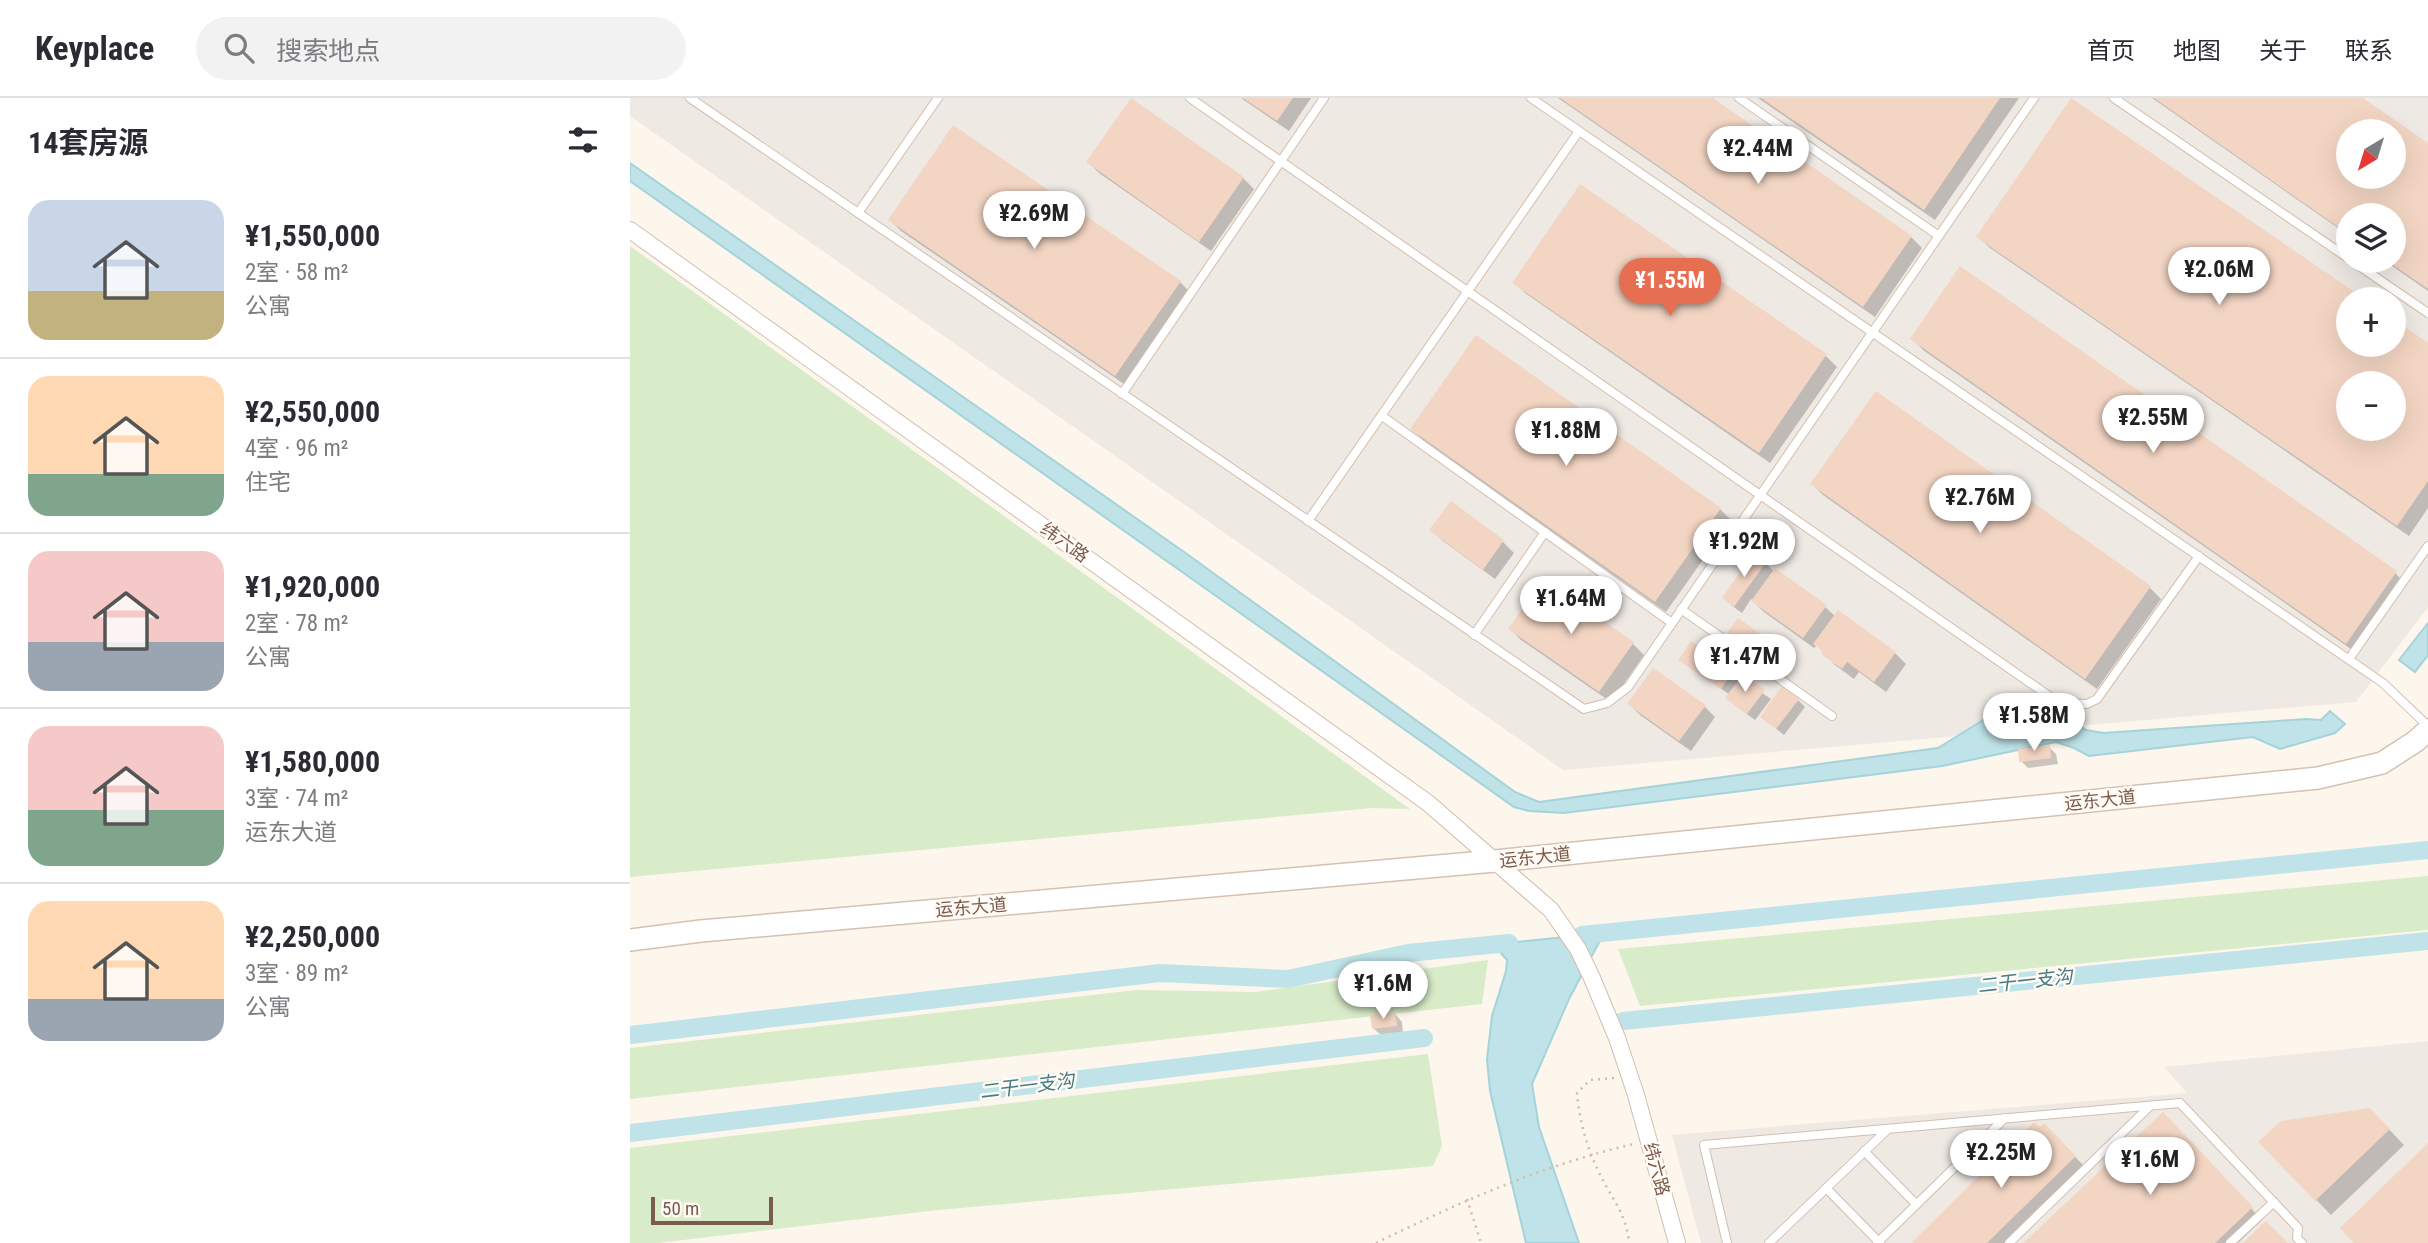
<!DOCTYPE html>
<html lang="zh">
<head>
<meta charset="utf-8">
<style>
  body { margin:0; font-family:"Roboto Condensed","Noto Sans SC",sans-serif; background:#f2f2f3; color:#2b2b33; height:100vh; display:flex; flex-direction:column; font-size:26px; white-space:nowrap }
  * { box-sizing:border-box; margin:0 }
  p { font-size:23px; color:#7c7c81 }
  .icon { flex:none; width:38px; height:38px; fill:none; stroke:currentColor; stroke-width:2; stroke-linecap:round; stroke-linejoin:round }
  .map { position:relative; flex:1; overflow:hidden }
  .panel { display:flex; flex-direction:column; background:#fff; width:630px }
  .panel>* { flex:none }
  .needle { width:46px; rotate:218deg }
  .buttons { position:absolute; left:1706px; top:21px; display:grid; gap:14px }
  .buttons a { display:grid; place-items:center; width:70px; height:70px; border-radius:50%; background:#fff; box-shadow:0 7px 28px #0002; font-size:35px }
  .scale { position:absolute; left:21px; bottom:18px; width:122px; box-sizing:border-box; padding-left:7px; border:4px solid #7a5c4d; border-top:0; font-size:19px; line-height:24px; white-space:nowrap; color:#7a5c4d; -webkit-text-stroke:5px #fffaf3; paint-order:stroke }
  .price { position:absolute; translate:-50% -60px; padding:0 16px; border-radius:24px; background:#fff; color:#222; font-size:23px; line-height:46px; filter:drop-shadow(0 2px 4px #0008) }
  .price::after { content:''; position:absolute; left:50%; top:42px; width:21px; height:16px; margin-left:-10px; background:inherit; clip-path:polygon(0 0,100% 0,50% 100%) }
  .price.on { background:#e76f51; color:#fff }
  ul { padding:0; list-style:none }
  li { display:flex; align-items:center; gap:21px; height:175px; padding:0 28px }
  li+li { border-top:2px solid #e1e1e2 }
  li span { display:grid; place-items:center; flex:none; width:196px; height:140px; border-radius:21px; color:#555 }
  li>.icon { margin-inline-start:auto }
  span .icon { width:84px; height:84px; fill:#fffc; stroke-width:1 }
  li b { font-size:30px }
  h2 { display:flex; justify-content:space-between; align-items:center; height:84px; padding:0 28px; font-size:30px }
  header { display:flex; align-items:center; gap:42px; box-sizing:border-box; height:98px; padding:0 35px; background:#fff; border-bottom:2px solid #e1e1e2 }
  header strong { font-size:33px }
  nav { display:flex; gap:38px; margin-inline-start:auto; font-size:24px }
  .search { width:490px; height:63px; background:#f2f2f3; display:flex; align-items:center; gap:18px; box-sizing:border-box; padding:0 24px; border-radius:38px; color:#7c7c81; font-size:26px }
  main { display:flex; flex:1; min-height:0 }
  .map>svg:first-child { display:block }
</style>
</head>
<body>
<header>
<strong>Keyplace</strong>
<div class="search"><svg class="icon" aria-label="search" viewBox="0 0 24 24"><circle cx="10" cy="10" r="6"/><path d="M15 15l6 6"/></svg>搜索地点</div>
<nav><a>首页</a><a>地图</a><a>关于</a><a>联系</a></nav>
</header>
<main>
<section class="panel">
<h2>14套房源<svg class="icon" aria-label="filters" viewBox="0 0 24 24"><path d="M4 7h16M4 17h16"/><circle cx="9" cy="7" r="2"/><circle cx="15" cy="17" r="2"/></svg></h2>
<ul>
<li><span style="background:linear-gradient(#c9d6e8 65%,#c2b280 0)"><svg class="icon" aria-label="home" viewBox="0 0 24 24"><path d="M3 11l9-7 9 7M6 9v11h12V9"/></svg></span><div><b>¥1,550,000</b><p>2室 · 58 m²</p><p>公寓</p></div></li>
<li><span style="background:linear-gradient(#ffd9b3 70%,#7fa58c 0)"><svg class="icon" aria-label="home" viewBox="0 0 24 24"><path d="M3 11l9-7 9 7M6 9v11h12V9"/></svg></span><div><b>¥2,550,000</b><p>4室 · 96 m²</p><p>住宅</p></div></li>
<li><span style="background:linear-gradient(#f6c9c9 65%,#9aa5b1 0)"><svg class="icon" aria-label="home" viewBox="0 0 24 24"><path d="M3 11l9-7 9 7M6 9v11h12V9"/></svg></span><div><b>¥1,920,000</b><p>2室 · 78 m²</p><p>公寓</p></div></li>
<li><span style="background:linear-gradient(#f6c9c9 60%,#7fa58c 0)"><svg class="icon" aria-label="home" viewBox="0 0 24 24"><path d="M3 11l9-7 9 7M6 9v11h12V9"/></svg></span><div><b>¥1,580,000</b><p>3室 · 74 m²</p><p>运东大道</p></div></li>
<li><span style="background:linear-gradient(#ffd9b3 70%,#9aa5b1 0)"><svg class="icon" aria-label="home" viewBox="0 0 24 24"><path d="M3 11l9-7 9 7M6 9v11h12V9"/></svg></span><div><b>¥2,250,000</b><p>3室 · 89 m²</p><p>公寓</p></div></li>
</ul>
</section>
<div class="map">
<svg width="1798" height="1145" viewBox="0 0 1798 1145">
  <rect width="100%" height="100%" fill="#fdf6ec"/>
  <g fill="#efe9e4" fill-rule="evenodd">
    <path d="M0 0H1798V509L1726 604 933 672 0 18ZM1718 33H1764V79H1718ZM1718 117H1764V163H1718ZM1718 201H1764V247H1718ZM1718 285H1764V331H1718Z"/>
    <polygon points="1798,943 1798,1145 1071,1145 1042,1037 1557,995 1534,969"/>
  </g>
  <g fill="#d8ecc9">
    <polygon points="0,148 780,711 743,710 0,779"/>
    <polygon points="1798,778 1798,832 1010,908 988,851"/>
    <polygon points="858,862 852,906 0,1001 0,950 506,892 625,894"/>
    <polygon points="798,956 812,1048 803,1068 308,1112 28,1145 0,1145 0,1050"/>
  </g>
  <g fill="#bfe3e8" stroke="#a5d3da" stroke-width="2">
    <polygon points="0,65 557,456 885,694 909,704 1308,650 1355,621 1433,617 1456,632 1473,635 1676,621 1691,622 1700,613 1715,626 1705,635 1650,651 1623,639 1459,658 1444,650 1426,644 1312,668 934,715 899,713 884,709 0,83"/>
    <polygon points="1798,525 1798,557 1785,574 1769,562"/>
    <polygon points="974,835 939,901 902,986 909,1029 949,1145 896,1145 860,993 857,961 862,918 876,873 877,862 870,854 857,847"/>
  </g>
  <g fill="#0003" fill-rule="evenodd">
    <polygon points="611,0 681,0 659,33"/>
    <polygon points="928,0 1080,0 1281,139 1292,150 1245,219"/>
    <polygon points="1128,0 1389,0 1305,122"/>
    <path d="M1522 0H1730L1798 48V193L1755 163H1764V117H1718V137ZM1718 33H1764V79H1718Z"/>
    <polygon points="502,2 613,80 624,91 581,153 469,75 458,64"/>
    <path d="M1442 3 1732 201H1718V247H1764V223L1798 247V410L1779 438 1360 150 1348 139ZM1718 285H1764V331H1718Z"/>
    <polygon points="260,122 550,184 561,195 497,288 271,133"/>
    <polygon points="884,184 1196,258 1207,269 1140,365 895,195"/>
    <polygon points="1282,240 1765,475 1776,486 1728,556 1293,252"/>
    <polygon points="782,331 1090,411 1101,422 1036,514 793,342"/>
    <polygon points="1182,386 1520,490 1531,501 1467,591 1193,397"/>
    <polygon points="821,406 873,444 884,455 865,481 813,443 802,432"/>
    <polygon points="1135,465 1144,473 1195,509 1205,518 1208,514 1265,555 1276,566 1256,594 1229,574 1224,581 1205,567 1187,547 1184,550 1134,514 1121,501 1112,515 1101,507"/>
    <polygon points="880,531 1003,546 1014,557 981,604 891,542"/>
    <polygon points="1100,535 1149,551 1156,558 1147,571"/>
    <polygon points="1061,545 1141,601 1125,622 1105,607 1098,600 1100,597 1050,562"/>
    <polygon points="1168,602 1175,609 1154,637 1139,625"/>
    <polygon points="999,606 1074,608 1085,619 1061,653 1010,617"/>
    <polygon points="1419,649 1426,656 1428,666 1398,670 1391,663"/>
    <polygon points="765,916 772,924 773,935 751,937 743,930"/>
    <polygon points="1414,1027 1456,1070 1379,1145 1286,1145"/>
    <polygon points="1544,1027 1632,1122 1608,1145 1396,1145"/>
    <polygon points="1755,1027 1774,1047 1701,1117 1630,1044"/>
  </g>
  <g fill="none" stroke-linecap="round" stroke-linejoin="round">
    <g stroke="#bfe3e8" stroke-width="18">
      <polyline points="952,837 1798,752"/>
      <polyline points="993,923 1798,843"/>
      <polyline points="0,937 530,875 658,881 778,855 879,845"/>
      <polyline points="0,1035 794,940"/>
    </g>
  </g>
  <g fill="#f3d5c3" fill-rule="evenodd">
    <polygon points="501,0 614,79 569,144 456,64"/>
    <polygon points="613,0 663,0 647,23"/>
    <polygon points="930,0 1083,0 1282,138 1233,209"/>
    <polygon points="1131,0 1370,0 1294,112"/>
    <path d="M1441 0 1735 201H1718V247H1764V221L1798 245V383L1767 428 1346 139ZM1718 285H1764V331H1718Z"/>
    <path d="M1524 0H1733L1798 45V191L1757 163H1764V117H1718V136ZM1718 33H1764V79H1718Z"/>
    <polygon points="323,27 551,183 485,278 258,122"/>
    <polygon points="950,86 1197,256 1129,355 882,185"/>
    <polygon points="1330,168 1767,473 1716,546 1280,241"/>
    <polygon points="846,237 1091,410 1025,504 780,331"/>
    <polygon points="1246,293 1521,488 1455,581 1180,386"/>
    <polygon points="821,403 874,442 853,472 799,432"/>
    <polygon points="1124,454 1137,463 1104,509 1092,500"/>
    <polygon points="1145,470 1197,507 1173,540 1121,503"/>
    <polygon points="913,481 1004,544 969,594 878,531"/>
    <polygon points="1208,512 1266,554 1244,584 1217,564 1212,571 1191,556 1193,553 1183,546"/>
    <polygon points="1108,520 1150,550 1139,565 1097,535"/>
    <polygon points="1061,543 1104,572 1091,591 1048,562"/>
    <polygon points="1023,570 1076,607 1049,643 997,606"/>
    <polygon points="1113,576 1135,592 1117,616 1095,600"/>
    <polygon points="1152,588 1169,601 1146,631 1130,619"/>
    <polygon points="1420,647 1421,660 1389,664 1388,651"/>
    <polygon points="765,915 767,928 742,931 740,917"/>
    <polygon points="1740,1010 1760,1031 1685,1103 1628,1044 1651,1023"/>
    <polygon points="1533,1014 1623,1109 1585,1145 1393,1145"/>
    <polygon points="1404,1024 1410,1029 1414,1025 1446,1058 1357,1145 1283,1145 1282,1144"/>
    <polygon points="1798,1045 1798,1145 1724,1145 1710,1130"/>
    <polygon points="1636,1123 1658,1145 1613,1145"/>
  </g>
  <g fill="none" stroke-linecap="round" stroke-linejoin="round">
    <g stroke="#d1beb0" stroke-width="10">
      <g id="lane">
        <polyline points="60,0 954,611 977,605 998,589 1404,0"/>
        <polyline points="560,0 1429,605 1457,606 1467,601 1569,458"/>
        <polyline points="901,0 1753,585 1798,628"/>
        <polyline points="1109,0 1309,138"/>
        <polyline points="1484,0 1718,160"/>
        <polyline points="228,115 308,0"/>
        <polyline points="1722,163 1798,215"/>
        <polyline points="492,296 694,0"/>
        <polyline points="752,318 1042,525"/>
        <polyline points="678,423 949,33"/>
        <polyline points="1051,511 1202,618"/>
        <polyline points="844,537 915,434"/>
        <polyline points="1719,561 1798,448"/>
        <polyline points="1234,1053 1286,1106"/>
        <polyline points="1196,1090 1250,1145"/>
        <polyline points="1097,1145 1074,1047 1550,1005 1668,1130 1667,1140 1672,1145"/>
        <polyline points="1139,1145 1258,1031"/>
        <polyline points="1247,1145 1375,1020"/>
        <polyline points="1379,1145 1520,1008"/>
        <polyline points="1600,1145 1644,1104"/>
      </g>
    </g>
    <g stroke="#d1beb0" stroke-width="18">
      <polyline id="street" points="0,132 798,705 921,812 948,851 962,880 987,940 1006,997 1047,1145"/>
    </g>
    <g stroke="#d6c0b0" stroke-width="24">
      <polyline id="secondary" points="0,842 71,833 865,763 1688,680 1752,665 1786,643 1798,632"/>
    </g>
    <g stroke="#d9b8a5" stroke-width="2.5" stroke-dasharray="2 5" stroke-linecap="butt">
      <path d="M984 980 960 982 947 995C949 1020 956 1047 967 1070 978 1096 997 1115 999 1145"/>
      <polyline points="837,1101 851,1145"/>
      <path d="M746 1145C830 1104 913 1067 1004 1046"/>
    </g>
    <use href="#lane" stroke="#fff" stroke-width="8"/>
    <use href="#street" stroke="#fff" stroke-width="16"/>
    <use href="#secondary" stroke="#fff" stroke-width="21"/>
  </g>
  <g text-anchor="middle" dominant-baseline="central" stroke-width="5" stroke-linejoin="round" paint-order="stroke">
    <g font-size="18" fill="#7a5c4d" stroke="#fffaf3">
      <text transform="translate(435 444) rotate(36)">纬六路</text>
      <text transform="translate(1470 702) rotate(-6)">运东大道</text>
      <text transform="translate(905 759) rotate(-6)">运东大道</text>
      <text transform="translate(341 809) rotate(-5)">运东大道</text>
      <text transform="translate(1027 1071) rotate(75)">纬六路</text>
    </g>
    <g font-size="19" font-style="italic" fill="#437c86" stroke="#fffaf3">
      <text transform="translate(1395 883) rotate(-6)">二干一支沟</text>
      <text transform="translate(397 988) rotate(-7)">二干一支沟</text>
    </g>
  </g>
</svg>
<div class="buttons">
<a><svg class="needle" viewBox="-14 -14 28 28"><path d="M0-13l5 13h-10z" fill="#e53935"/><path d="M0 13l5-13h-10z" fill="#7c7c81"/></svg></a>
<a><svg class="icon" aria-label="layers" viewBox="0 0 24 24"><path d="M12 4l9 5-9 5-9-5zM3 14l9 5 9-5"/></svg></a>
<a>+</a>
<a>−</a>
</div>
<div class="scale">50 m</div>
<b class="price" style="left:1128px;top:88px">¥2.44M</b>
<b class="price" style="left:404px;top:153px">¥2.69M</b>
<b class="price" style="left:1589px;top:209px">¥2.06M</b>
<b class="price on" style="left:1040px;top:220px">¥1.55M</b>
<b class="price" style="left:1523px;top:357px">¥2.55M</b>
<b class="price" style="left:936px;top:370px">¥1.88M</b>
<b class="price" style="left:1350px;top:437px">¥2.76M</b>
<b class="price" style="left:1114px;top:481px">¥1.92M</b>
<b class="price" style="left:941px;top:538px">¥1.64M</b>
<b class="price" style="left:1115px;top:596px">¥1.47M</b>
<b class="price" style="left:1404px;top:655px">¥1.58M</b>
<b class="price" style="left:753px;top:923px">¥1.6M</b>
<b class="price" style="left:1371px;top:1092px">¥2.25M</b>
<b class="price" style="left:1520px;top:1099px">¥1.6M</b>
</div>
</main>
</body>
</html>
